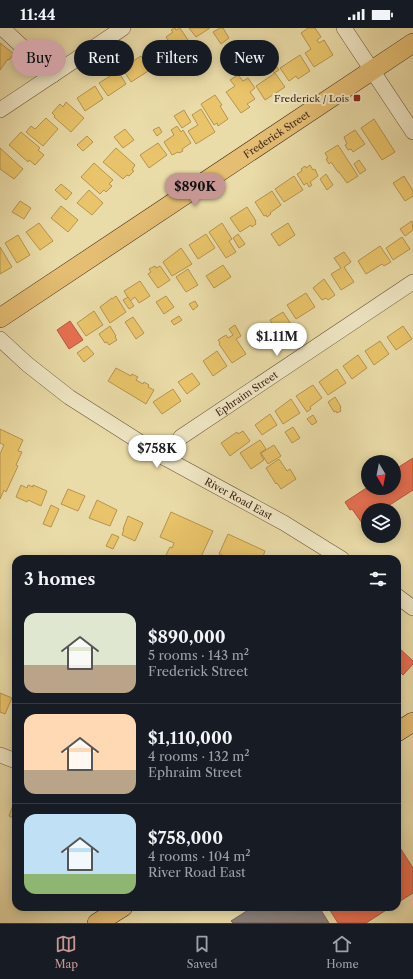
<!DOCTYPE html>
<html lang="en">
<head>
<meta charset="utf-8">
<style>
  body { margin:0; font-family:"Libre Caslon Text",serif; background:#20242c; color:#f1f3f6; height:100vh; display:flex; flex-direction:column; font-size:15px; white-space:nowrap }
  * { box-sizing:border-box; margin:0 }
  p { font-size:13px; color:#9ea1a6 }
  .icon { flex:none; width:22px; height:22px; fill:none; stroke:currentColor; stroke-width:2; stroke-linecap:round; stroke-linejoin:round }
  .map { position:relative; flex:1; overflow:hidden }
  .panel { position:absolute; left:12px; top:527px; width:389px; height:356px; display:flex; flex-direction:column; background:#171b24; border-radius:12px; box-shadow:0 2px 10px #0003 }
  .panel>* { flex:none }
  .banner { position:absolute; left:12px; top:12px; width:389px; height:36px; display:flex; gap:8px }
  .needle { width:26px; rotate:170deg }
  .controls { position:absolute; left:361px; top:427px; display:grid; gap:8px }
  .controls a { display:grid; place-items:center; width:40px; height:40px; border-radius:50%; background:#171b24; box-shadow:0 2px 10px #0003; font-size:20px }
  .price { position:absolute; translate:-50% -34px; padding:0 9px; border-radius:14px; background:#fff; color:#222; font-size:13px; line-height:26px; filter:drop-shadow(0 1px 2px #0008) }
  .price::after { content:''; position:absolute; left:50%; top:24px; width:12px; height:9px; margin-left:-6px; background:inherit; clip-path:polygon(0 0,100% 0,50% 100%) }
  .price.current { background:#c59692; color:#111 }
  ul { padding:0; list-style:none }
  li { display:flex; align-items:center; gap:12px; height:100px; padding:0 12px }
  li+li { border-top:1px solid #363941 }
  li span { display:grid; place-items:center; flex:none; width:112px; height:80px; border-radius:12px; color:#555 }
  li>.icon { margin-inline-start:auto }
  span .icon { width:48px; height:48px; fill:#fffc; stroke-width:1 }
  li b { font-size:17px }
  h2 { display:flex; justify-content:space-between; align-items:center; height:48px; padding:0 12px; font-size:17px }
  .chip { padding:0 14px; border-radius:18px; background:#171b24; box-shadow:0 2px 10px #0003; font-size:14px; line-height:36px }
  .chip.current { background:#c59692; color:#111 }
  .status { display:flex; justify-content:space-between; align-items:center; height:28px; padding:0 20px; background:#171b24; direction:ltr }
  .status svg { height:11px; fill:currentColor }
  .menu { display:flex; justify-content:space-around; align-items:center; height:56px; border-top:1px solid #363941; background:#171b24; font-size:11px; color:#9ea1a6 }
  .menu a { display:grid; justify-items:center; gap:2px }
  .menu .current { color:#c59692 }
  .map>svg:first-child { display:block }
</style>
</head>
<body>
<div class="status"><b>11:44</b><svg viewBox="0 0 49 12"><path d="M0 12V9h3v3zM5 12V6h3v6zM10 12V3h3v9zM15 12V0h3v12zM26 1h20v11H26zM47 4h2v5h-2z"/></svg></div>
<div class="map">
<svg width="413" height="895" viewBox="0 0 413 895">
  <rect width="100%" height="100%" fill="#eadca8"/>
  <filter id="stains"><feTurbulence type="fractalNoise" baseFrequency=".005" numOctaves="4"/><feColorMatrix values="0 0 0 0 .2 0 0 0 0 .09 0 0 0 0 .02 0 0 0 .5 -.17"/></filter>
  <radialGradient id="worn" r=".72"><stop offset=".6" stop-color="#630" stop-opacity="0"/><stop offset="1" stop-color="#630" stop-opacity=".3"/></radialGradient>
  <g fill="#e9c46a" stroke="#b69451">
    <polygon points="175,0 176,2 180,0 188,12 184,15 185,16 181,18 180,17 174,21 166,9 173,4 171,2"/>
    <polygon points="189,0 210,0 196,9"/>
    <polygon points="220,0 223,0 229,10 221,16 213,4"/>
    <polygon points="308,0 315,0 321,9 317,12 319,15 324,12 333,27 314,39 305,25 311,21 301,5"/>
    <polygon points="164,14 173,27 162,34 163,36 160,38 159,36 155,38 147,25 153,21 151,19 156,16 157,18"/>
    <polygon points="0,15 14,26 9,32 8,31 0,42"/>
    <polygon points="300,27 310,43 298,51 296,48 289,53 280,40"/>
    <polygon points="141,28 150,42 131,54 122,40"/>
    <polygon points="273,33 279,42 274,45 269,36"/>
    <polygon points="118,43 126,56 108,68 99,55"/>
    <polygon points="275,45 285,59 265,72 256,58"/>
    <polygon points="238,47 243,53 248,50 255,60 250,64 255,71 247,76 250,79 241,85 226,64 235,58 230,52"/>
    <polygon points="95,58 103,71 85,83 77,70"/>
    <polygon points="215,67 222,77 220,78 228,91 218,98 217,95 214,97 201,76"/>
    <polygon points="66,74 84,90 71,104 54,89 55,88 52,85 60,76 63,79"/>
    <polygon points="201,81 215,104 196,116 188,103 198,97 192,87"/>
    <polygon points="184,82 191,94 182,100 174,88"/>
    <polygon points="46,90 58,101 43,118 26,104 31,98 35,101"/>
    <polygon points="374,91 395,124 382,132 361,100"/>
    <polygon points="177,98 181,104 183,102 191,115 182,121 183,123 179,125 178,124 172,127 164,114 174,107 171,102"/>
    <polygon points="159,99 162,104 157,108 153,102"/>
    <polygon points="125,101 134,112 123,120 114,109"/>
    <polygon points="355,102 365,116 353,124 351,121 348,122 345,117 347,116 344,109"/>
    <polygon points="21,104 40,120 38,122 44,127 35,137 29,132 28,134 9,117"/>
    <polygon points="87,108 93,114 83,123 77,117"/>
    <polygon points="158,115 167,127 149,140 140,127"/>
    <polygon points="338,117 358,148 347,155 339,144 338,144 331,134 329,136 326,131 328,130 325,125"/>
    <polygon points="0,120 23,141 14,151 0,141"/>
    <polygon points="116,120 135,137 132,142 134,143 129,148 127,147 123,151 103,134"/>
    <polygon points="359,132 366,142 360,146 354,136"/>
    <polygon points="94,135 113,152 109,156 112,158 106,164 104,162 100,166 81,149"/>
    <polygon points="310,137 313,142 315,141 318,148 310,154 312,157 309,159 307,155 304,157 297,146 302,143 301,141 305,138 306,140"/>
    <polygon points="326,146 333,157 327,162 320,151"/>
    <polygon points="294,148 303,162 284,174 275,161"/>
    <polygon points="404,148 413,163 413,168 405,173 393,155"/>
    <polygon points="61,156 72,165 66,172 55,162"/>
    <polygon points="89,162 103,175 92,187 77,175"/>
    <polygon points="272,163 281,177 270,185 271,186 267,189 266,187 264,188 255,174"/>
    <polygon points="20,173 31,180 24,191 12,184"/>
    <polygon points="61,178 78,192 68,204 51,190"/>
    <polygon points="247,179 256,193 255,194 256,196 252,199 251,197 240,204 230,190"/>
    <polygon points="412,193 413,202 405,208 400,201"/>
    <polygon points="39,195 53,213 40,222 26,204"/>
    <polygon points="222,195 232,211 229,213 236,224 226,230 209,204"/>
    <polygon points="288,195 295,207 279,218 271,206"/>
    <polygon points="206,206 215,220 198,231 189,217"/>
    <polygon points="238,206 245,216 239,220 233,210"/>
    <polygon points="18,207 30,227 17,235 5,215"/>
    <polygon points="402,209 410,221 393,232 386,220"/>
    <polygon points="380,218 391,234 384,238 382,236 366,246 358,233"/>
    <polygon points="0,219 12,239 0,246"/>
    <polygon points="181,220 192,236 172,248 163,234"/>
    <polygon points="344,224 351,234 344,239 354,254 341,262 331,246 341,240 334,230"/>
    <polygon points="223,237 231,249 214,260 206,248"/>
    <polygon points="155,238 156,240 160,238 170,252 158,260 148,246 151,244 149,241"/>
    <polygon points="188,241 198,257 186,264 176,249"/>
    <polygon points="324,251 335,267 328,272 326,270 322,272 313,260"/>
    <polygon points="140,253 150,268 139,275 135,269 130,273 124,263"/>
    <polygon points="306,265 315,279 296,291 287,277"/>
    <polygon points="116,268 126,284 110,295 100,279 112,270 112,271"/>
    <polygon points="166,268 174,279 164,286 156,274"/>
    <polygon points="128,269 134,278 129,281 123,272"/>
    <polygon points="195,273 198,278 193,282 189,276"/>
    <polygon points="94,283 103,297 86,308 77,295"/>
    <polygon points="283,284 291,296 278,304 277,303 273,306 270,301 274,299 270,292"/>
    <polygon points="179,288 182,292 174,297 171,293"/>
    <polygon points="133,289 144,305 136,311 125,294"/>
    <polygon points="235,297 241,308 236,311 246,326 232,335 219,316 220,315 218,312 226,307 228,310 233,307 229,301"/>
    <polygon points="110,298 116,308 115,309 117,312 109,317 107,314 105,315 99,306"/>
    <polygon points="261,298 269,310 261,317 260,316 256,319 248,307"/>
    <polygon points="403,298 412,311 396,322 387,309"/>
    <polygon points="380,313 389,326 374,337 365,323"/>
    <polygon points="87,318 94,326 84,334 77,325"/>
    <polygon points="217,323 227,338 213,348 203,333"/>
    <polygon points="358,327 367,340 352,351 343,338"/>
    <polygon points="116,340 131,348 132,346 138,349 136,352 143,356 144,354 149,357 148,359 154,362 146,376 108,353"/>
    <polygon points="337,341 346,355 328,367 319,354"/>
    <polygon points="192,345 200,356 187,366 178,354"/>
    <polygon points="313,357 322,370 310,379 311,381 307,384 296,368"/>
    <polygon points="173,361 181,373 162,386 153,374"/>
    <polygon points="335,369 341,379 340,380 341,383 337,385 336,383 334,384 328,374"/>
    <polygon points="291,371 300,385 283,396 275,383"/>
    <polygon points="270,386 277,397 262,407 255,397"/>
    <polygon points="313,387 317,394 312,397 307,391"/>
    <polygon points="293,399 300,410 292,415 285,404"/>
    <polygon points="0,401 23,412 18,423 22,424 16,437 18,438 6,464 4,462 0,471 0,426 4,417 0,415"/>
    <polygon points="243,403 250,413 230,428 221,415 237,404 238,406"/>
    <polygon points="260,412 266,421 260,425 264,432 251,441 240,425"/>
    <polygon points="274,417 281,428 268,436 261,425"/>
    <polygon points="279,431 287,443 290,441 296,451 281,461 277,455 276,456 266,440"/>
    <polygon points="21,457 27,460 28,457 33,459 33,457 47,463 41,478 28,472 27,474 16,469"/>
    <polygon points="68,461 85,468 78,483 61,476"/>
    <polygon points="97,472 117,482 110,498 89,490"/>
    <polygon points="51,477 59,481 51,499 43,496"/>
    <polygon points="171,484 213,503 200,531 164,531 170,519 172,520 174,515 160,509"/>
    <polygon points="128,488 143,495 135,513 122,507 124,501 123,501"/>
    <polygon points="112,506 119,509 113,521 106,518"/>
    <polygon points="228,506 265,523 262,531 230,531 219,526"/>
    <polygon points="0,665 12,670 5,686 0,684"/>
    <polygon points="15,772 16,772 16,791 9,788"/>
  </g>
  <g fill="#e76f51" stroke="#b5593f">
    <polygon points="70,293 83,312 69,321 57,302"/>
    <polygon points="413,430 413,462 382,482 368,482 368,491 362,495 352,481 350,482 345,474 368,459 394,460 394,442"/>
    <polygon points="397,618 413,633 413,636 403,647 397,641"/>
    <polygon points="397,815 413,840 413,865 397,875"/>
    <polygon points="328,879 391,879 366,895 338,895"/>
  </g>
  <polygon fill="#8a817c" stroke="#74655d" points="253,879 319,879 329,895 233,895 231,893"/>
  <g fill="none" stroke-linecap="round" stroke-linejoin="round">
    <g stroke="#6a533a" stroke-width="16">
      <g id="minor">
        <polyline points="2,0 53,47"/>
        <polyline points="344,0 413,104"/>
        <polyline points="0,82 123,0"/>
        <path id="s1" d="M0 311 27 336 69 369 165 430 284 495 342 531"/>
        <path id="s2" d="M165 430 181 409 413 254"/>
        <polyline points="397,568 413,580"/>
        <polyline points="0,727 16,733"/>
      </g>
    </g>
    <g stroke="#402516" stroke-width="20">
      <g id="major">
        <path id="s3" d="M0 290 413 15"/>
        <polyline points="397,704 413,694"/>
        <polyline points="97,895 123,879"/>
      </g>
    </g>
    <use href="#minor" stroke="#f1e8c6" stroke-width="15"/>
    <use href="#major" stroke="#e5be74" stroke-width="19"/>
  </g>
  <rect fill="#8f2418" stroke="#f1e8c6" stroke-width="1.5" x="353" y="66" width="8" height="8" rx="2"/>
  <g text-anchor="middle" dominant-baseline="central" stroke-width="4" stroke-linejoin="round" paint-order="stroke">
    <g font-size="10" fill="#402516" stroke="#f1e8c6" text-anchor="end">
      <text x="349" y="70">Frederick / Lois</text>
    </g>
    <g font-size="10" fill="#402516" stroke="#f1e8c6">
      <text stroke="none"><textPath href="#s3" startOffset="332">Frederick Street</textPath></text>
      <text stroke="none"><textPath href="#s2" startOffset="105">Ephraim Street</textPath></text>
      <text stroke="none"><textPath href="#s1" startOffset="288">River Road East</textPath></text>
    </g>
  </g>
  <rect width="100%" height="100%" filter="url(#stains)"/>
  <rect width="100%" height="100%" fill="url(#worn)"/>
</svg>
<div class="controls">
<a><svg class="needle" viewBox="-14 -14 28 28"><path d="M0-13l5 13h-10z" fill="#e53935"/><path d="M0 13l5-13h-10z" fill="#9ea1a6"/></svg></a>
<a><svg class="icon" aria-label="layers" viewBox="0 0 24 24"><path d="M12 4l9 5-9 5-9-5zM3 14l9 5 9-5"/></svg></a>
</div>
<b class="price current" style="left:195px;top:179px">$890K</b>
<b class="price" style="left:277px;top:329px">$1.11M</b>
<b class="price" style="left:157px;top:441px">$758K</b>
<div class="banner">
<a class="chip current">Buy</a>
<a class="chip">Rent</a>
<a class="chip">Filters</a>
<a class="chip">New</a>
</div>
<section class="panel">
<h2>3 homes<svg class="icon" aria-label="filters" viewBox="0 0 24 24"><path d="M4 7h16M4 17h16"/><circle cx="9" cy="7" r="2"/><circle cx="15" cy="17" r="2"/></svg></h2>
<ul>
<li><span style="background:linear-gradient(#dfe7d0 65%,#b9a48a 0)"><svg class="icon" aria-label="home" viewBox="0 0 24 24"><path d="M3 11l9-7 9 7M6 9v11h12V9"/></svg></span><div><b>$890,000</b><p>5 rooms · 143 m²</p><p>Frederick Street</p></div></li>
<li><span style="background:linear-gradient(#ffd9b3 70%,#b9a48a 0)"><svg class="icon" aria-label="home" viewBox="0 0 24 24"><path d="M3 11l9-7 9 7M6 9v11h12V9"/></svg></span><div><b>$1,110,000</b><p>4 rooms · 132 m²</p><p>Ephraim Street</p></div></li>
<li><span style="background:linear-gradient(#bfe0f5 75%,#8fb573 0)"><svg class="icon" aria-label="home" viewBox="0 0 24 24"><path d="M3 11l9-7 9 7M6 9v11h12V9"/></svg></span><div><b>$758,000</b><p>4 rooms · 104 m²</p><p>River Road East</p></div></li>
</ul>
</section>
</div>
<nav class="menu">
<a class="current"><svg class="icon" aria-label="map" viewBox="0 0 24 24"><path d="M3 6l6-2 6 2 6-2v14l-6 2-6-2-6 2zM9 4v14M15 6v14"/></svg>Map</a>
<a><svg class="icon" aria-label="saved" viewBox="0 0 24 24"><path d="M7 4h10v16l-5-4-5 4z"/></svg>Saved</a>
<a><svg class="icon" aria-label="home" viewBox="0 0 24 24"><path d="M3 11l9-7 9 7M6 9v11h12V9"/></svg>Home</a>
</nav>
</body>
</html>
